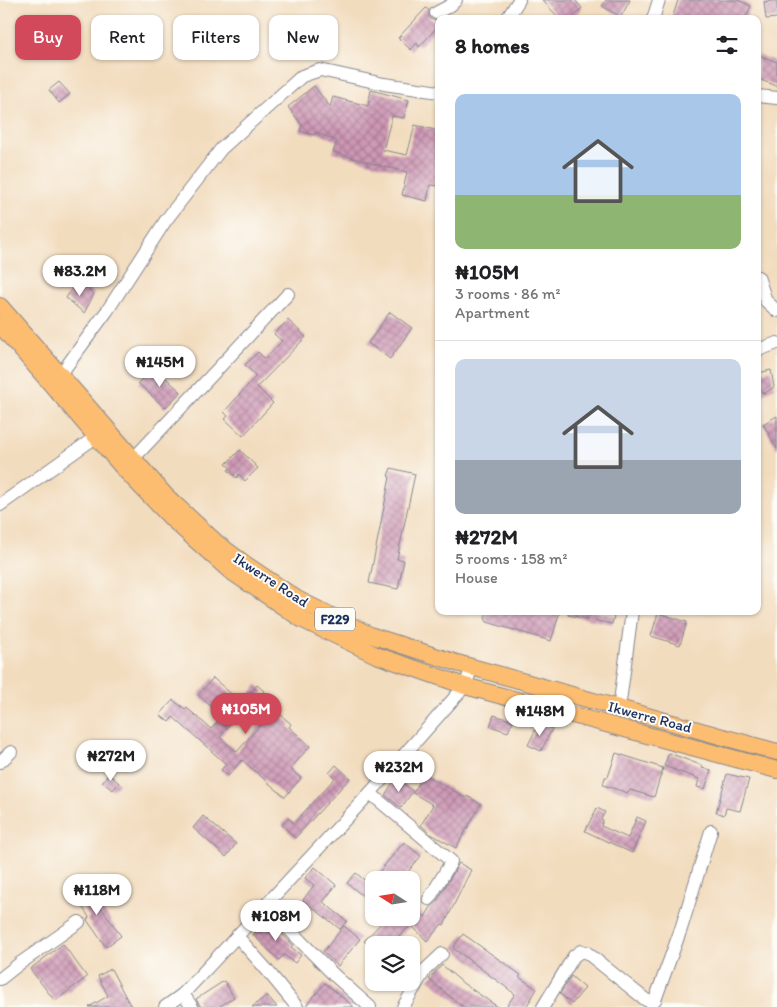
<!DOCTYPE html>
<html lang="en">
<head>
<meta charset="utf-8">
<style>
  body { margin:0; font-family:Itim,sans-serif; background:#f2f2f2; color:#202124; height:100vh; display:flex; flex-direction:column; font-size:19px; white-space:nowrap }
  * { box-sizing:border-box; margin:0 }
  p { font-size:16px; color:#757577 }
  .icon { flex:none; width:28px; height:28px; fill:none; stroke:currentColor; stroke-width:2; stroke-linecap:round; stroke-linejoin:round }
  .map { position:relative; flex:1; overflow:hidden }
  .side { position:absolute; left:435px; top:15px; width:326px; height:600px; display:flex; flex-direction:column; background:#fff; border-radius:10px; box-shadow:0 1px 4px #0004 }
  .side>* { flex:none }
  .hud { position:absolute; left:15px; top:15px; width:345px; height:45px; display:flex; gap:10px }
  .needle { width:32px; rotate:282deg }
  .fabs { position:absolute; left:365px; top:871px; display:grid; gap:10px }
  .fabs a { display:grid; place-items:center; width:55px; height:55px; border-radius:10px; background:#fff; box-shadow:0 1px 4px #0004; font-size:25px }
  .price { position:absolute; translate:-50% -42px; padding:0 11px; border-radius:18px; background:#fff; color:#222; font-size:16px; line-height:32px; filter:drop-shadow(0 1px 2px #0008) }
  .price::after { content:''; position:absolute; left:50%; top:30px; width:15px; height:11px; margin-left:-8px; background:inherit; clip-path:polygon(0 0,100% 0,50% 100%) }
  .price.active { background:#d1495b; color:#fff }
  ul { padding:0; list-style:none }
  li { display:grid; align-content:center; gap:10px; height:265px; padding:0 20px }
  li+li { border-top:1px solid #e0e0e0 }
  li span { display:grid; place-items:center; height:155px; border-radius:10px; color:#555 }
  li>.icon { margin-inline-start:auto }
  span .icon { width:90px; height:90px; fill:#fffc; stroke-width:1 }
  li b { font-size:21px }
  h2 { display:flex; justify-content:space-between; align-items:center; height:60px; padding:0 20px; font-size:21px }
  .chip { padding:0 18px; border-radius:10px; background:#fff; box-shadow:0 1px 4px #0004; font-size:18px; line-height:45px }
  .chip.active { background:#d1495b; color:#fff }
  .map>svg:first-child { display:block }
</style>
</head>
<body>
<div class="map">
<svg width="777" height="1007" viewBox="0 0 777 1007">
  <defs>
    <pattern id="building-cross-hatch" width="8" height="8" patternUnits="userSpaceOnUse" patternTransform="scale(1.25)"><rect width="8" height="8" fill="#ce97b4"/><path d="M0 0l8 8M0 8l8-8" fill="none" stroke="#a67c96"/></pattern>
  </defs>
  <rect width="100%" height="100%" fill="#fdfcf7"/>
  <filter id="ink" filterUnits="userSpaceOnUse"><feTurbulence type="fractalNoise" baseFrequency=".02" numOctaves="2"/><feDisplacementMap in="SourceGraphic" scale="10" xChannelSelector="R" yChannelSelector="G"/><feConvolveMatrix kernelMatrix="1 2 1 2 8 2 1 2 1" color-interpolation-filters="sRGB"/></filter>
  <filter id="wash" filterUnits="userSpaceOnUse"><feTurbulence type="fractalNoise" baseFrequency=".0096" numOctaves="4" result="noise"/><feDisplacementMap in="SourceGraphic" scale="20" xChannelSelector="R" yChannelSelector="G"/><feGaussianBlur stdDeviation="1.12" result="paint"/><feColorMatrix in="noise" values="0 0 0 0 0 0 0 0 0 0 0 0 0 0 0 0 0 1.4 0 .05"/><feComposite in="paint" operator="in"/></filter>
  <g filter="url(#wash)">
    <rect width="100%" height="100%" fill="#f2dcbe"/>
    <g id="blocks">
      <g fill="url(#building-cross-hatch)" fill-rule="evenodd">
        <polygon points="542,0 575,0 582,8 571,19 560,19"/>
        <polygon points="606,0 630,0 621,17 602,6"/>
        <polygon points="678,0 738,0 751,6 745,19 672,19"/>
        <polygon points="777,0 777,18 766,19 764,2"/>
        <polygon points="426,8 429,10 429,17 432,20 439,20 439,25 419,47 417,43 411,50 398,38"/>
        <polygon points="758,55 777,62 777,86 758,79"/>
        <polygon points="59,82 70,94 59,103 49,90"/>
        <polygon points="314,86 330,107 333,97 368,106 371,90 409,100 404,118 392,116 383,150 407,155 415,125 439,131 439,186 430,185 427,201 402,195 407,172 381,166 333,152 337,141 315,132 314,135 300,131 302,125 288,107"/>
        <polygon points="77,281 94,294 84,313 66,298"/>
        <polygon points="390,312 412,328 390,359 368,343"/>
        <polygon points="288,320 306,337 257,387 273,403 243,436 225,419 228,416 224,412 256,376 245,365 258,352 265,359 282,341 274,334"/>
        <polygon points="154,367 181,392 165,408 138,383"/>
        <polygon points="771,370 774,387 764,394 758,388 758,373"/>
        <polygon points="777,416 777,449 763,424"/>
        <polygon points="240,450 258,468 245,481 239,474 237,478 228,470 231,468 226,464"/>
        <polygon points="391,468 415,474 397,559 404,560 398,589 369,583 390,477 388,476"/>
        <polygon points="487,611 560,611 551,641 487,622 485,618"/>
        <polygon points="568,611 593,611 614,616 612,624 568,615"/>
        <polygon points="658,613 687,622 680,645 651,636"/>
        <path d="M213 678 242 703 257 685 264 691 260 696 291 724 289 727 310 746 290 769 301 778 285 797 242 760 228 776 221 770 226 764 173 717 169 722 160 715 173 700 185 709 187 708 211 729 222 716 198 695ZM243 708 261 724 237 752 220 737Z"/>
        <polygon points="494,715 513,721 508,732 490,726"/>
        <polygon points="539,723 552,729 541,751 528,745"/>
        <polygon points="616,753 663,768 654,797 630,790 628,793 603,785 605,777 608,777"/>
        <polygon points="669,753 703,766 702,768 711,770 705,789 697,787 699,779 664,766"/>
        <polygon points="336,765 350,778 295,838 282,825 288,818 294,823 335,778 329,773"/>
        <polygon points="109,774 119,783 113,790 102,782"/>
        <polygon points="424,774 466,798 467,796 481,804 456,848 431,834 421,825 433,805 413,793"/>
        <polygon points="727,774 749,779 740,811 726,808 724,815 716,812"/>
        <polygon points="396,778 413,791 401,808 385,795"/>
        <polygon points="597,808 605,812 601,819 603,820 601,826 628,838 637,817 646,821 632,853 585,831"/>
        <polygon points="203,816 236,844 226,857 193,828"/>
        <polygon points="404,842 421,856 401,880 374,880 374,905 347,883 356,873 369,884"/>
        <polygon points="459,863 471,870 444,925 442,924 427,941 411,925 391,945 374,945 374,950 364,941 386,918 411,918 411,904 425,917 431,907 436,903"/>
        <polygon points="315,867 336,885 323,902 347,921 340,929 303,900 314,885 305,878"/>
        <polygon points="84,883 121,936 106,947 87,920 89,917 72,891"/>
        <polygon points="267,920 293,945 291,947 301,955 295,963 284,955 279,960 253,935"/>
        <polygon points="344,926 360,939 338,966 323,952"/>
        <polygon points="463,934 521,975 519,977 537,989 526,1007 506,1007 515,994 453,948"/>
        <polygon points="63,944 87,977 55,1001 30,969"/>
        <polygon points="442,965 464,984 498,1007 464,1007 459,1004 429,979"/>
        <polygon points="111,969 131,1007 89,1007 108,996 98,976"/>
        <polygon points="571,976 585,988 572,1004 560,994"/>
        <polygon points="224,981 234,997 219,1007 201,1007 196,999"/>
        <polygon points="325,983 354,1007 305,1007"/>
        <polygon points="267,995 277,1007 252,1007"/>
      </g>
    </g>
  </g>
  <g filter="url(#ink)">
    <use href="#blocks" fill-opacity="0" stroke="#86868e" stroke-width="1"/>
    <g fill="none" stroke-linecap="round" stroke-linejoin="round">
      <g stroke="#86868e" stroke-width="14">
        <g id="minor">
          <polyline points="436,13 451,5 456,0"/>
          <polyline points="507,19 519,0"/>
          <polyline points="653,19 659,0"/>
          <polyline points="758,96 777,98"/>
          <polyline points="758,277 766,301 777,311"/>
          <polyline points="758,350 777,343"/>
          <polyline points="60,375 107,311 166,220 221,149 302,76 320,70 384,84 439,92"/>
          <polyline points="133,459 288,294"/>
          <polyline points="0,505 97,436"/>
          <polyline points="619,709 632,611"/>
          <polyline points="0,762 11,752"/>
          <polyline points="370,793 451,861 450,864 429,899"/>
          <polyline points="266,906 334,975 370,1007"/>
          <polyline points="237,936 267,970 297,1007"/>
          <polyline points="0,979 19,964 79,922"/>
          <polyline points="183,994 192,1007"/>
          <polyline points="165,1007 183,994 370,793 465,686 472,667"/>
          <polyline points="403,1007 425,970 442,954"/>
          <polyline points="543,1007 574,956 581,951 586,952 646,1000 651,1002 655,1000 681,929 711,831"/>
        </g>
      </g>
      <g stroke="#86868e" stroke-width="18">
        <g id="major">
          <polyline points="0,306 165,495 218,544 245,564 297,599 370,635 457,663 777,752"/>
          <polyline points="0,325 125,470 172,519 229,570 303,620 376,655 465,686 777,770"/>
        </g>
      </g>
      <use href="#minor" stroke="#fff" stroke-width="12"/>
      <use href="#major" stroke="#fcbd6f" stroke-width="16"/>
    </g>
  </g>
  <g text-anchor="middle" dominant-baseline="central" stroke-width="4" stroke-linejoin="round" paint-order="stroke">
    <rect fill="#fdfcf7" stroke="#5f6c8c" stroke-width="1" x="315" y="607.5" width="40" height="23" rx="4"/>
    <g font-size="14" font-weight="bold" fill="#1b2f5e">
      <text x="335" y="619">F229</text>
    </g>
    <g font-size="15" fill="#1b2f5e" stroke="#fdfcf7">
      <text transform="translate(271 580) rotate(33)">Ikwerre Road</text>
      <text transform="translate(650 717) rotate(15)">Ikwerre Road</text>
    </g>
  </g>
</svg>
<div class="fabs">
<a><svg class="needle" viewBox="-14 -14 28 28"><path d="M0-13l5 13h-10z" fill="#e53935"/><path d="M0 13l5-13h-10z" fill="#757577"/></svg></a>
<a><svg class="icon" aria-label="layers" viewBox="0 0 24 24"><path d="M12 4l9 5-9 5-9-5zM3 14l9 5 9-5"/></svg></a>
</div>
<b class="price" style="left:80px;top:297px">₦83.2M</b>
<b class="price" style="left:160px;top:388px">₦145M</b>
<b class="price active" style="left:246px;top:735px">₦105M</b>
<b class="price" style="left:540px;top:737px">₦148M</b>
<b class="price" style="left:111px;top:782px">₦272M</b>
<b class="price" style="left:399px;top:793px">₦232M</b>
<b class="price" style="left:97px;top:916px">₦118M</b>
<b class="price" style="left:276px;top:942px">₦108M</b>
<div class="hud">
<a class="chip active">Buy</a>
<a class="chip">Rent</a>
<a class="chip">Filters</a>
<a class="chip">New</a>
</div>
<section class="side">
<h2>8 homes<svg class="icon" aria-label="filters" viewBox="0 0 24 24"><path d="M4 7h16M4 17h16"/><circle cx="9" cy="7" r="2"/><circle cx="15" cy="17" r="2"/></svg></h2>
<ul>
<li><span style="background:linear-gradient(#a9c7e8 65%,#8fb573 0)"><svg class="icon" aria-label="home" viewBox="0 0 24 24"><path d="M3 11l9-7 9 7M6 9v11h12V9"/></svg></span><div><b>₦105M</b><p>3 rooms · 86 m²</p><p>Apartment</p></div></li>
<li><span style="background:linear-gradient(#c9d6e8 65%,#9aa5b1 0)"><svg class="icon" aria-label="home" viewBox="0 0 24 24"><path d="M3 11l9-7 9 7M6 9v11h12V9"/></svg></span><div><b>₦272M</b><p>5 rooms · 158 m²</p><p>House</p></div></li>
</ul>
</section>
</div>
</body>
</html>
